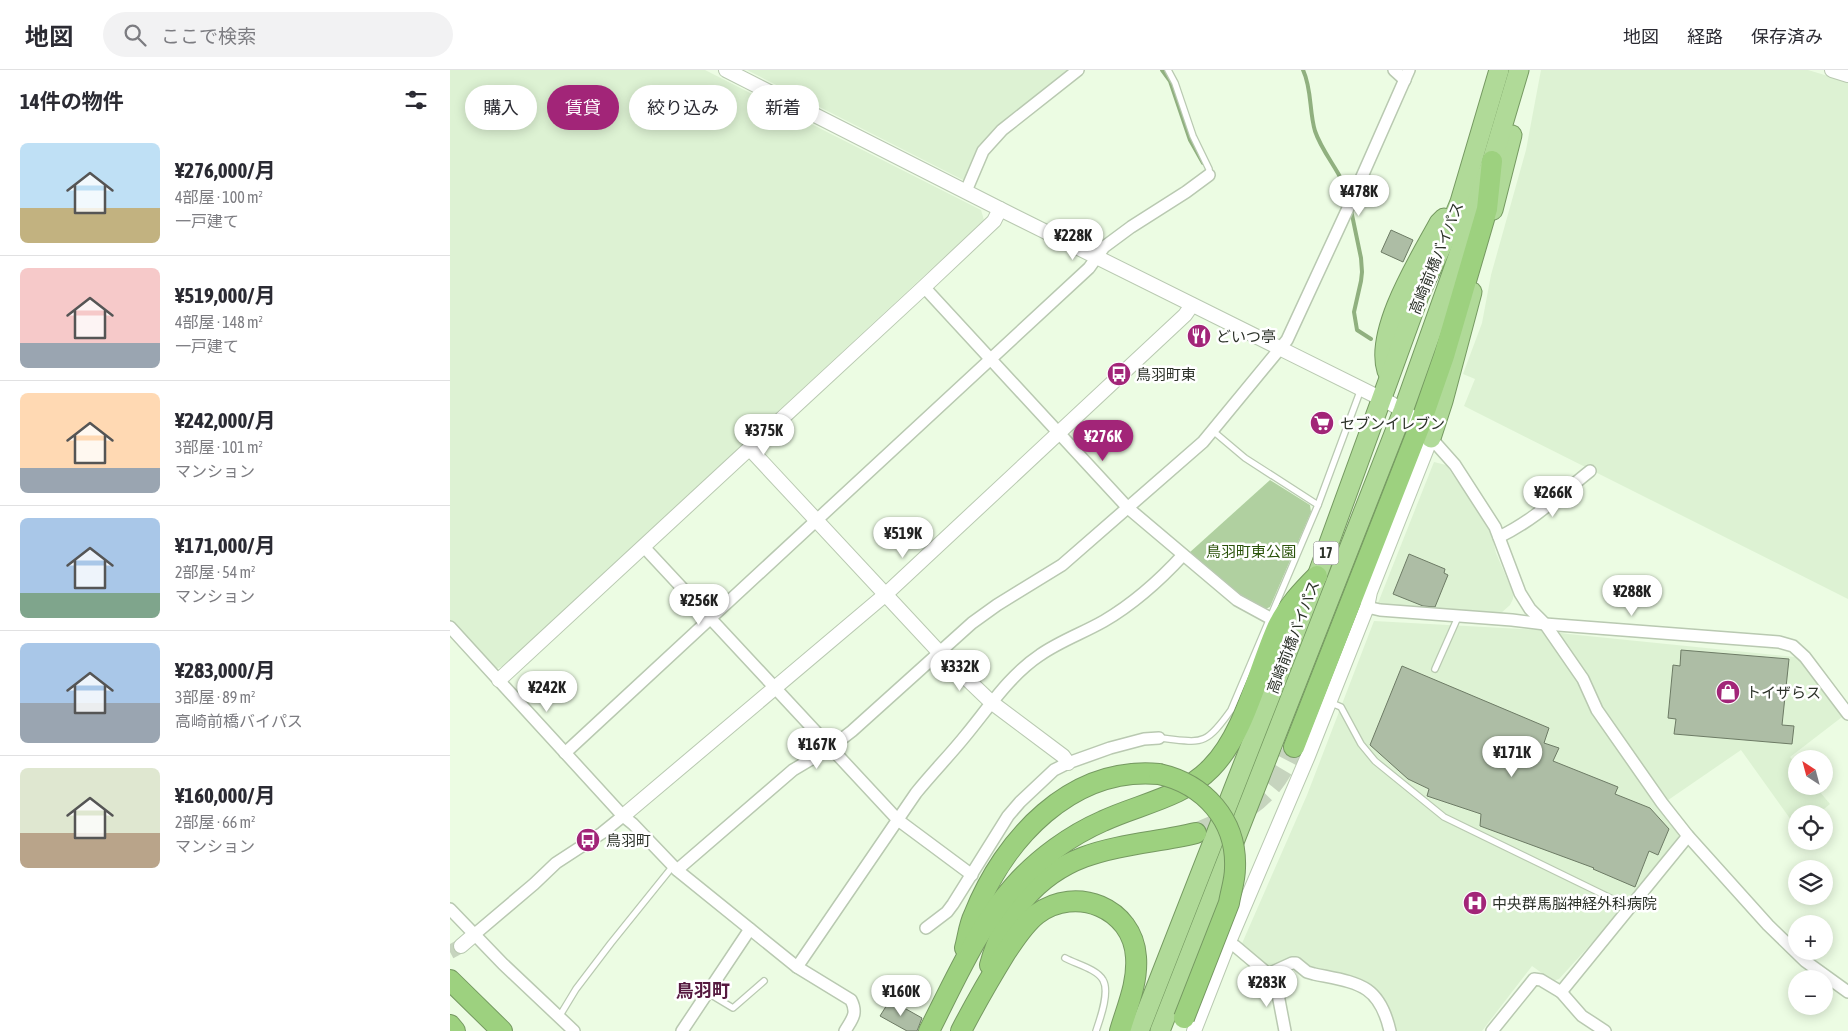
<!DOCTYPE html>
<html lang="ja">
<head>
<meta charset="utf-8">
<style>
  body { margin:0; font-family:"Asap Condensed","Noto Sans JP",sans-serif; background:#f2f2f3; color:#2b2b33; height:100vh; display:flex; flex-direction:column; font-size:19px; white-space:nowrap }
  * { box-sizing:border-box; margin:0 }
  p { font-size:16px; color:#7c7c81 }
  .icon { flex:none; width:28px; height:28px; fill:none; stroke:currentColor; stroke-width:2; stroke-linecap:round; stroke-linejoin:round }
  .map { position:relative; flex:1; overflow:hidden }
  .sheet { display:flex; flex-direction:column; background:#fff; width:450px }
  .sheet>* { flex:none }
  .hud { position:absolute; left:15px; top:15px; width:475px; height:45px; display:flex; gap:10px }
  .needle { width:32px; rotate:324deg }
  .tools { position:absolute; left:1338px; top:680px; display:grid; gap:10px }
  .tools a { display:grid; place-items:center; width:45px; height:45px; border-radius:50%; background:#fff; box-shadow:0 2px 12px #0003; font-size:25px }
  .price { position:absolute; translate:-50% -42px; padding:0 11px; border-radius:18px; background:#fff; color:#222; font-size:16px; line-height:32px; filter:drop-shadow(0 1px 2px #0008) }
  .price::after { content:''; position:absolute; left:50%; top:30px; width:15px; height:11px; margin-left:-8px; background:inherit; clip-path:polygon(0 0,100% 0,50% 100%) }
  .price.selected { background:#a22578; color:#fff }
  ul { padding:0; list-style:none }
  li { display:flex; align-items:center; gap:15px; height:125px; padding:0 20px }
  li+li { border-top:1px solid #e1e1e2 }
  li span { display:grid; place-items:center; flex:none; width:140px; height:100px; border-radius:8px; color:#555 }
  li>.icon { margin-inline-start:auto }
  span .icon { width:60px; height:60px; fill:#fffc; stroke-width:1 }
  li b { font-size:21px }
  h2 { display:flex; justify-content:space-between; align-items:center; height:60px; padding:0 20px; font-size:21px }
  .pill { padding:0 18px; border-radius:22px; background:#fff; box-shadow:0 2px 12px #0003; font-size:18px; line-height:45px }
  .pill.selected { background:#a22578; color:#fff }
  header { display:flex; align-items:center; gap:30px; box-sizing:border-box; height:70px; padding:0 25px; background:#fff; border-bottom:1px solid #e1e1e2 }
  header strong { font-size:24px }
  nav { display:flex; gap:28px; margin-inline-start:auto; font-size:18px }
  .search { width:350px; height:45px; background:#f2f2f3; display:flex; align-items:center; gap:12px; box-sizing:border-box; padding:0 18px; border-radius:28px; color:#7c7c81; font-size:19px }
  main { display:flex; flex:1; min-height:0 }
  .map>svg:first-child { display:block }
</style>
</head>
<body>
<header>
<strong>地図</strong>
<div class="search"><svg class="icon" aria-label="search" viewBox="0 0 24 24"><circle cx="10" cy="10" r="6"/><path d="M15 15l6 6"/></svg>ここで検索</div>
<nav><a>地図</a><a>経路</a><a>保存済み</a></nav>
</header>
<main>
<section class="sheet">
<h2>14件の物件<svg class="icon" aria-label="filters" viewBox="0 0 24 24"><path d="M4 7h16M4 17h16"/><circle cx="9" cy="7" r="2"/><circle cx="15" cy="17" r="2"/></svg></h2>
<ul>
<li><span style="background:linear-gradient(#bfe0f5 65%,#c2b280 0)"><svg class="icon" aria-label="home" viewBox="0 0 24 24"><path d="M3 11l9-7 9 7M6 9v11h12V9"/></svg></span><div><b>¥276,000/月</b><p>4部屋 · 100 m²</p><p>一戸建て</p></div></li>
<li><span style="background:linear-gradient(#f6c9c9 75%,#9aa5b1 0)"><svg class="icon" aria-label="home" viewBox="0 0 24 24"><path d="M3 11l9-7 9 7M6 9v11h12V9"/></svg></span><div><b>¥519,000/月</b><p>4部屋 · 148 m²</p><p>一戸建て</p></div></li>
<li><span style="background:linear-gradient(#ffd9b3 75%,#9aa5b1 0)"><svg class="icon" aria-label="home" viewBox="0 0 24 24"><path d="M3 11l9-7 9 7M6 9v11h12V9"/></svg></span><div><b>¥242,000/月</b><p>3部屋 · 101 m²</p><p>マンション</p></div></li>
<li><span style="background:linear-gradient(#a9c7e8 75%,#7fa58c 0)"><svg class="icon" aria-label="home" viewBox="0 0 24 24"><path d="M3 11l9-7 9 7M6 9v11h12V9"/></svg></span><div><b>¥171,000/月</b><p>2部屋 · 54 m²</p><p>マンション</p></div></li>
<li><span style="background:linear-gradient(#a9c7e8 60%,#9aa5b1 0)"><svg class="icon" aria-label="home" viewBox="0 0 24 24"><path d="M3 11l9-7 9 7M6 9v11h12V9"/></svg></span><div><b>¥283,000/月</b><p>3部屋 · 89 m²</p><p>高崎前橋バイパス</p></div></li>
<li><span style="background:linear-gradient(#dfe7d0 65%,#b9a48a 0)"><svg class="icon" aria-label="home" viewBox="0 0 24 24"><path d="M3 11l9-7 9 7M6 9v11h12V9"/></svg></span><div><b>¥160,000/月</b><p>2部屋 · 66 m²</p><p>マンション</p></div></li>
</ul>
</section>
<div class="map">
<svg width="1398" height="961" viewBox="0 0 1398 961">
  <rect width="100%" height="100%" fill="#ecfce3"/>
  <g fill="#ddf2d3">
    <polygon points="0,0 255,0 531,140 534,150 54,596 45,599 0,550"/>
    <polygon points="297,0 620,0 557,48 529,75 515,111"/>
    <polygon points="1091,0 1358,0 1398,12 1398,529 1014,336 1025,309 1013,304 1032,253 1041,205 1076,80"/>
    <polygon points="984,392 996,395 1040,458 1046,483 1063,523 1063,529 1060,535 1051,543 1045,546 938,537 928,533"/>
    <polygon points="924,551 1092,560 1118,564 1345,587 1352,593 1392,647 1340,687 1346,694 1346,716 1365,716 1380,734 1368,744 1346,744 1346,757 1291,680 1208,737 1229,763 1228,771 1172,840 1109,909 1103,911 1082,896 1032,961 946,961 933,928 926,920 863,900 846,886 822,896 815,897 790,878 857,725"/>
  </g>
  <polygon fill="#b0d0a0" points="820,410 860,435 861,442 820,537 813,540 798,532 739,483"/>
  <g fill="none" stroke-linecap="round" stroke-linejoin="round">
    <g stroke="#90b07f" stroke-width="4">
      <polyline points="712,0 720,11 740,70 753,93"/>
      <path d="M853 0C862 19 859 41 865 61 873 85 893 104 899 128"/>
      <polyline points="901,140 911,188 912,202 911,211 904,242 907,260 921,269"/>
    </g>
  </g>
  <g fill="#adbda5" stroke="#6d7b65">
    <polygon points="941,160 963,170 953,192 931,182"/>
    <polygon points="959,484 995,499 994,503 998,505 985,537 973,536 943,524"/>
    <polygon points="1231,580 1339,589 1332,655 1344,656 1342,674 1224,664 1226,649 1218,648 1223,595 1230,596"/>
    <polygon points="952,596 1099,658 1094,673 1109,678 1103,691 1168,717 1165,724 1200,738 1219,759 1208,785 1199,781 1185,817 1143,799 1144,798 1030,756 1031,744 977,726 979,719 958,709 920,675"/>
    <polygon points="440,930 472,948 467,961 457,961 430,946"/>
  </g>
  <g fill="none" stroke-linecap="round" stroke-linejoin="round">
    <polyline stroke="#c6d4be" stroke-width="14" stroke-dasharray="14 7" stroke-linecap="butt" points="0,882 11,876"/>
    <path stroke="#c6d4be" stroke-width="20" stroke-dasharray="20 10" stroke-linecap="butt" d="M746 763C797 741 820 731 844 677"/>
    <g stroke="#b9c9b1" stroke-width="8">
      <g id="service">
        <polyline points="718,0 725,13 743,66 759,99 759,105"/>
        <polyline points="763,361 795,388 868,435"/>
        <polyline points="985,599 1008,547"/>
        <polyline points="879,632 891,637 911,674 925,691 994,747 1179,837"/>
        <path d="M709 668C752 672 754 678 781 640L868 435 911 319"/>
        <path d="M615 888C626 894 647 899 653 910 660 922 650 949 646 961"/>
        <polyline points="258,923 283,938 314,911"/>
        <polyline points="109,947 126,919 161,873 223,796"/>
      </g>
    </g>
    <g stroke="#b9c9b1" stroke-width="14">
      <g id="minor">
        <polyline points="944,0 955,10"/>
        <polyline points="516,121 533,81 552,60 628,0"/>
        <polyline points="474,217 678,438 787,530 820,548"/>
        <polyline points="981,368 1005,395 1045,457 1070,523 1080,539 1095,554 1133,609 1147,640 1212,733 1238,766 1318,855 1355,891 1398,922"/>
        <path d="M1049 467C1083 451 1111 424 1140 401"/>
        <polyline points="193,476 448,750 522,805"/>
        <polyline points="917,537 930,540 1062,550 1095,554 1329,572 1343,576 1355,587 1398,644"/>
        <path d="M0 557 173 746 183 754 227 800 347 897 401 930C408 944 402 949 395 961"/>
        <polyline points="115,683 639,198 654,177 681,157 736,122 759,105"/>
        <polyline points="227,800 343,700 380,678 402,661 522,553 547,535 612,495 753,372 837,270 899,136 959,0"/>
        <polyline points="0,839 53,894 124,961"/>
        <polyline points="476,858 497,842 503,834 558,746 570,732 604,700 618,693 660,678 694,669 709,668"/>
        <polyline points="25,864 84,814 106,793 152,763 173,746"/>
        <polyline points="778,874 785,876 823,908 826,914 835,961"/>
        <path d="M347 897 466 723C482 703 500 685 516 665 539 637 560 605 590 585 610 571 633 563 654 551 683 534 710 510 733 485"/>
        <path d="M818 904 842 893H846L857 902 864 904C907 913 929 913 940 961"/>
        <polyline points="1111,922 1238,766"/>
        <polyline points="232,961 300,859"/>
        <polyline points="1042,961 1084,909 1091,910 1111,922 1132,946 1155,961"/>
      </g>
    </g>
    <g stroke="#b9c9b1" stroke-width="16">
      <g id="tertiary">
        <polyline points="276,0 550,139 942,334 962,347 981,368 920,522 917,537 858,686 778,874 744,961"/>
        <polyline points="1382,0 1398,5"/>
        <polyline points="300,379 489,582 541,632 613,686 618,693"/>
        <polyline points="49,610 474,217 544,151 550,139"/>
        <polyline points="173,746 436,524 735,245 742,235"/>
        <polyline points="11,876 25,864"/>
      </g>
    </g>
    <g stroke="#759961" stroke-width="21">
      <g id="trunk">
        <polyline points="1043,140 1062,65"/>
        <path d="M937 301C924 261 970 188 989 153L994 148"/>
        <polyline points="981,368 993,331 1022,222"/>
        <polyline points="689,961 867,506 969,226 991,178 1010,132 1049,0"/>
        <polyline points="710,961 953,341 1042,91 1069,0"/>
      </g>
    </g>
    <g stroke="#759961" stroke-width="22">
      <g id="motorway">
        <polyline points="844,677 970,355 994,286 1037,139 1042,91"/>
        <path d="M515 878C518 867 519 855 524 845 554 769 621 696 709 704"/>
        <path d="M540 895C553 846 586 805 634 787 669 774 709 772 746 763"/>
        <polyline points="0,910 52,961"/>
        <polyline points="0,955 5,961"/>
        <path d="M479 961C503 914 530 853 565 815 589 788 621 765 653 751 689 734 732 728 761 698 795 664 808 600 828 556 838 536 852 521 867 506"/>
        <path d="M511 961C525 934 540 908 556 882 565 869 574 854 587 844 626 815 683 838 686 887 688 913 677 937 670 961"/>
      </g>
    </g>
    <use href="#service" stroke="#fff" stroke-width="5.5"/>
    <use href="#minor" stroke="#fff" stroke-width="11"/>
    <use href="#tertiary" stroke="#fff" stroke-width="14"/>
    <use href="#trunk" stroke="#b0da98" stroke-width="19"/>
    <use href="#motorway" stroke="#9dd17f" stroke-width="20"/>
    <g stroke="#759961" stroke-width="22" stroke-linecap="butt">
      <path id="motorway-bridge" d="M709 704C754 714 787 750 785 798 785 810 781 821 779 833L734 948"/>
    </g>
    <use href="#motorway-bridge" stroke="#9dd17f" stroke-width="20"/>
  </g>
  <defs>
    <g id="restaurant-disc" transform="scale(1.25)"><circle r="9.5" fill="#a22578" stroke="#fff"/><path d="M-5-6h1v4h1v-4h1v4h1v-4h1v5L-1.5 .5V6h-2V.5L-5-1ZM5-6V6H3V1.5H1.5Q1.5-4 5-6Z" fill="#fff"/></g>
    <g id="bus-disc" transform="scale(1.25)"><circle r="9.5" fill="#a22578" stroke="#fff"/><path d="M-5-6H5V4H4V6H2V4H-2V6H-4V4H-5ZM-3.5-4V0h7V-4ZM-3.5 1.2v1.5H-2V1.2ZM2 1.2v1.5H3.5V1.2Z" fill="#fff"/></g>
    <g id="supermarket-disc" transform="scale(1.25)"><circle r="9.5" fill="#a22578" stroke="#fff"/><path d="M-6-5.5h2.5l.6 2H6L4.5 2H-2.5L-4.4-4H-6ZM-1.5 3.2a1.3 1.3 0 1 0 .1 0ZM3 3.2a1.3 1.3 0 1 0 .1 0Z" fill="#fff"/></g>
    <g id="shop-disc" transform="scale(1.25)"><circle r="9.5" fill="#a22578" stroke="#fff"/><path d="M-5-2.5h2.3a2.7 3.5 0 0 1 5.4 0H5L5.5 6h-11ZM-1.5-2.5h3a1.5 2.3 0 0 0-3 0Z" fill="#fff"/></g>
    <g id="hospital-disc" transform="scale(1.25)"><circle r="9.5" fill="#a22578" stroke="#fff"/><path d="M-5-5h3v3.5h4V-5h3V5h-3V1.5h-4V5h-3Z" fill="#fff"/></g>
  </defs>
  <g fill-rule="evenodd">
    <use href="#restaurant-disc" x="749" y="266"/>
    <use href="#bus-disc" x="669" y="304"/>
    <use href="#supermarket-disc" x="872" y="353"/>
    <use href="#shop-disc" x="1278" y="622"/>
    <use href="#bus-disc" x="138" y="770"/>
    <use href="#hospital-disc" x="1025" y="833"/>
  </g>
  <g text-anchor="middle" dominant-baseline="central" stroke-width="5" stroke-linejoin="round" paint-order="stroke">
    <rect fill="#fff" stroke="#6b7069" stroke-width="1" x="863.5" y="471.5" width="25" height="23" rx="4"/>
    <g font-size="14" font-weight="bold" fill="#2c3229">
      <text x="876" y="483">17</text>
    </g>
    <g font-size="15" fill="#2c3229" stroke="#fff">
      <text transform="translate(986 188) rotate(-68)">高崎前橋バイパス</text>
      <text transform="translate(843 567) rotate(-69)">高崎前橋バイパス</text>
    </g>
    <g font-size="15" fill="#2c3229" stroke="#fff" text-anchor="start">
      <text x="766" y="266">どいつ亭</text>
      <text x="686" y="304">鳥羽町東</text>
      <text x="890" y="353">セブンイレブン</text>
      <text x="1296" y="622">トイザらス</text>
      <text x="156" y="770">鳥羽町</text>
      <text x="1042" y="833">中央群馬脳神経外科病院</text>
    </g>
    <g font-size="15" fill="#2b530b" stroke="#fff">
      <text x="801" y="481">鳥羽町東公園</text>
    </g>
    <g font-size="18" font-weight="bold" fill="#561a40" stroke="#fff">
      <text x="253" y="920">鳥羽町</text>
    </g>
  </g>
</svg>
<div class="tools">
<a><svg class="needle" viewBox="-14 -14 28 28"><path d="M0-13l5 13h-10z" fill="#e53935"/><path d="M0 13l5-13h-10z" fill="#7c7c81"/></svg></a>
<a><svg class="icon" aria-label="locate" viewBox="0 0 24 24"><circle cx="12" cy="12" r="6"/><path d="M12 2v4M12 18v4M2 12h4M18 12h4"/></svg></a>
<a><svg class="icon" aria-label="layers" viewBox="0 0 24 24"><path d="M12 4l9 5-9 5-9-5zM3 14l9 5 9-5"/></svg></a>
<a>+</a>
<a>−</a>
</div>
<b class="price" style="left:909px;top:147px">¥478K</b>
<b class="price" style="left:623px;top:191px">¥228K</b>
<b class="price" style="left:314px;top:386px">¥375K</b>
<b class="price selected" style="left:653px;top:392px">¥276K</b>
<b class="price" style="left:1103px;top:448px">¥266K</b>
<b class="price" style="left:453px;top:489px">¥519K</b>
<b class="price" style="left:1182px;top:547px">¥288K</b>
<b class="price" style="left:249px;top:556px">¥256K</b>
<b class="price" style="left:510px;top:622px">¥332K</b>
<b class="price" style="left:97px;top:643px">¥242K</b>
<b class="price" style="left:367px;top:700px">¥167K</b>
<b class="price" style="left:1062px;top:708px">¥171K</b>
<b class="price" style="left:817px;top:938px">¥283K</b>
<b class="price" style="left:451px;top:947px">¥160K</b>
<div class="hud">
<a class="pill">購入</a>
<a class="pill selected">賃貸</a>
<a class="pill">絞り込み</a>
<a class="pill">新着</a>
</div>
</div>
</main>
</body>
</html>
